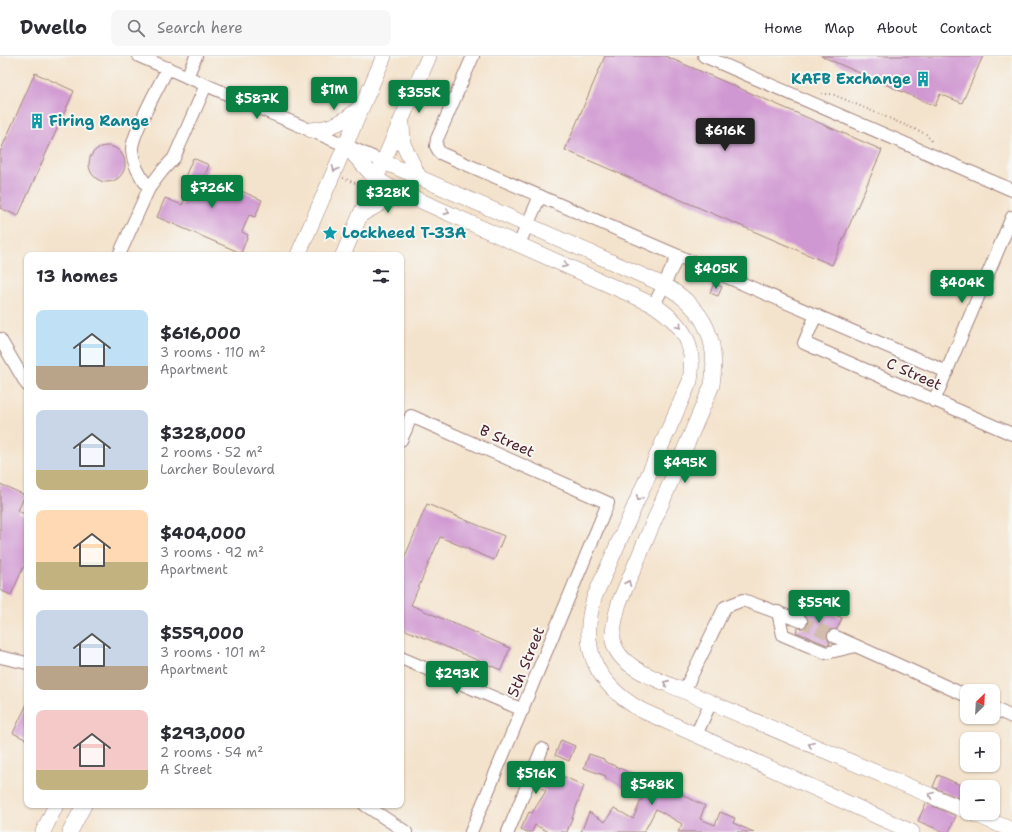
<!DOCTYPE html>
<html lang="en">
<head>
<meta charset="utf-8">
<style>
  body { margin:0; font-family:"Shantell Sans",sans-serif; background:#f7f7f7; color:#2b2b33; height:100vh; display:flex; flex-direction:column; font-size:15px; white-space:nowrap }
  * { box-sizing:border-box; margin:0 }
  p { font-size:13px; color:#7c7c81 }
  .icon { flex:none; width:22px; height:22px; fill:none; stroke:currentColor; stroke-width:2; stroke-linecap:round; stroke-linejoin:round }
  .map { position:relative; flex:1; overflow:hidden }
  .panel { position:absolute; left:24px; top:196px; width:380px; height:556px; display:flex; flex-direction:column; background:#fff; border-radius:8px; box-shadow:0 1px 3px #0004 }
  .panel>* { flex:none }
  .needle { width:26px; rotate:24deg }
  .tools { position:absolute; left:960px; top:628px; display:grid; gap:8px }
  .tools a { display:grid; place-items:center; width:40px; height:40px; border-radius:8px; background:#fff; box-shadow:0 1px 3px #0004; font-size:20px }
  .price { position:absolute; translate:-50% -34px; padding:0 9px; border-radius:4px; background:#0b8043; color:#fff; font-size:13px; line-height:26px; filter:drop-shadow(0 1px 2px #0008) }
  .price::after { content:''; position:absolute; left:50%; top:24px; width:12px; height:9px; margin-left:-6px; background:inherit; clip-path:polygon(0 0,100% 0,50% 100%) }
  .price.active { background:#222; color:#fff }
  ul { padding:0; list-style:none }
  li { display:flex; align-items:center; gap:12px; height:100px; padding:0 12px }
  li span { display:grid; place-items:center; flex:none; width:112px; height:80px; border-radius:8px; color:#555 }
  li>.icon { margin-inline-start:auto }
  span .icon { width:48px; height:48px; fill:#fffc; stroke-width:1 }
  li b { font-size:17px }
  h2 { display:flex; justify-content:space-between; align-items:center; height:48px; padding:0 12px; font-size:17px }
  header { display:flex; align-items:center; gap:24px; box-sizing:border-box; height:56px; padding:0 20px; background:#fff; border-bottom:1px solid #e1e1e2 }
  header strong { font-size:19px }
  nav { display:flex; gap:22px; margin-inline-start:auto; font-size:14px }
  .search { width:280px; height:36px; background:#f7f7f7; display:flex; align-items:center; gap:10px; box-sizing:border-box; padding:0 14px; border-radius:8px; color:#7c7c81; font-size:15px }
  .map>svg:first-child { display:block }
</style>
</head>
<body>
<header>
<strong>Dwello</strong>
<div class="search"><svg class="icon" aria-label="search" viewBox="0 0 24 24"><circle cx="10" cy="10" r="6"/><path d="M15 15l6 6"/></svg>Search here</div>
<nav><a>Home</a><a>Map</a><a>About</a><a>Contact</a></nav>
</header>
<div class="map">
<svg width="1012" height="776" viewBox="0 0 1012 776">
  <rect width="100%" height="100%" fill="#f6f6f2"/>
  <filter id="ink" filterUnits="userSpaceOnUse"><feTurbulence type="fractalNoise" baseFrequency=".025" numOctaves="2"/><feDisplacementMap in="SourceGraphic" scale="8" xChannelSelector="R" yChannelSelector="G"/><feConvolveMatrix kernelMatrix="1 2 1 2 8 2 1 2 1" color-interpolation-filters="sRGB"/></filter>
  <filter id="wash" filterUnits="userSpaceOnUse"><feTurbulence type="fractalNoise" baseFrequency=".012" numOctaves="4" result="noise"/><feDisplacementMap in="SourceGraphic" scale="16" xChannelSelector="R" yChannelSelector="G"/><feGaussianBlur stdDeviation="0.9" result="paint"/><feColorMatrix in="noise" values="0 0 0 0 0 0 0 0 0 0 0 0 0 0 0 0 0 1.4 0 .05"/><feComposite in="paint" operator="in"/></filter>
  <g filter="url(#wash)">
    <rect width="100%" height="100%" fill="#f4e3cc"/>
    <g id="blocks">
      <g fill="#d098d2">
        <polygon points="605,0 665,0 882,94 832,209 565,94"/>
        <polygon points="821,0 983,0 962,47 940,38 935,50"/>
        <polygon points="35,17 74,35 18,160 0,152 0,96"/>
        <circle cx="107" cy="108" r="18"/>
        <polygon points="193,102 209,109 205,119 262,144 255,161 249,159 242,176 248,179 241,197 157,161 165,142 182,149 189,133 181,130"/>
        <polygon points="714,227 722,231 718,240 710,237"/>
        <polygon points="0,428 25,439 18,455 27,459 27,503 11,539 0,534"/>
        <polygon points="427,448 504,480 494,504 440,481 411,549 510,592 501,614 401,572 401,510"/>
        <polygon points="809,547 842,562 837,573 830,574 827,577 827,581 830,588 827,589 796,576 798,572 803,572 808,568 808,563 804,558"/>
        <polygon points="27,648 27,684 13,677"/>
        <polygon points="561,684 575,690 569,705 555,699"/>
        <polygon points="589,698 604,703 604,705 626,715 641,724 655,730 657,726 705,750 700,763 715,769 720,756 735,762 733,767 754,776 678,776 682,768 656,753 644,776 581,776 589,756 605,766 614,752 633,763 642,742 605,722 606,720 584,712"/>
        <polygon points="548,713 584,730 567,776 549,776 535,769 532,776 527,776 521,773 529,756 532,757 546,735 540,731"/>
        <polygon points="938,719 967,732 963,744 933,731"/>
        <polygon points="926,747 956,760 949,776 944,776 918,765"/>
      </g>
    </g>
  </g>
  <g filter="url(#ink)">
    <use href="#blocks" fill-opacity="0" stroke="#9f817c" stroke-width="1"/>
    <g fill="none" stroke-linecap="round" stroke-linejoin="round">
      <polyline stroke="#d2bcac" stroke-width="12" stroke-dasharray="12 6" stroke-linecap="butt" points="801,565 834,580"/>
      <g stroke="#9f817c" stroke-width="14">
        <g id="minor">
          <polyline points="139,0 384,106"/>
          <polyline points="473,0 437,83 436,90 440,97 947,316"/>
          <polyline points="704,0 1012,134"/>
          <polyline points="187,21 196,0"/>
          <path d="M149 132C140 121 133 108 132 94 131 80 160 27 168 12"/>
          <polyline points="519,188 540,140"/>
          <polyline points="119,199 149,132 162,115 174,102 206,29"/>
          <polyline points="654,249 678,200"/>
          <polyline points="816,259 804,287 1012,378"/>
          <polyline points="0,283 27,329"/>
          <polyline points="934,345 1012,161"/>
          <polyline points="401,371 406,373 411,360 608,447 471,776"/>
          <polyline points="401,384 406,373"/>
          <polyline points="778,556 783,579 826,597 856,590"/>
          <polyline points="834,580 967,640"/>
          <polyline points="0,601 27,607"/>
          <polyline points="401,602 523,654"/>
          <polyline points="684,635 725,551 743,544 801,565"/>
          <polyline points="993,652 1012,661"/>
          <polyline points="696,679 711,646"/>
          <polyline points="365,749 406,776"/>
          <polyline points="508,776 542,693"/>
        </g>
      </g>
      <g stroke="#9f817c" stroke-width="16">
        <g id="major">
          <polyline points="402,68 403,88 419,121"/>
          <path d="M311 74C331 72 345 66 359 52"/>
          <path d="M345 89 376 123 392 132 654 249C684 269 696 288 690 325L594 542C579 593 596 628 641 654L912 776"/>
          <path d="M384 106 664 229C705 252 719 284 712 329L619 547C616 559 612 572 613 584 617 612 662 625 684 635L967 755"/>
          <polyline points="360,159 385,145 411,140"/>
          <polyline points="298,199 384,0"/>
          <polyline points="343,199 429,0"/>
          <polyline points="972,757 1012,774"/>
          <polyline points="43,776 56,749"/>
          <polyline points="70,776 84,749"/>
        </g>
      </g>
      <g stroke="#9f817c" stroke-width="2" stroke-dasharray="1 3" stroke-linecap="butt">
        <polyline points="822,38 832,38 926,78 933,87"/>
        <polyline points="343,122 360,129"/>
      </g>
      <use href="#minor" stroke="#fff" stroke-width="12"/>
      <use href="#major" stroke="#fff" stroke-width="15"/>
    </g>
    <defs><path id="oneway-chevron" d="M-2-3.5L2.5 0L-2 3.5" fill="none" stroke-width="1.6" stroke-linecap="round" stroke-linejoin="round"/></defs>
    <g stroke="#ae9aa0">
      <use href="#oneway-chevron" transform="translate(335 113) rotate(113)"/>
      <use href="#oneway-chevron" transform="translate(447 156) rotate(24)"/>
      <use href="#oneway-chevron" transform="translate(565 209) rotate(24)"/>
      <use href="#oneway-chevron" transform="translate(679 270) rotate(52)"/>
      <use href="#oneway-chevron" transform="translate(639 442) rotate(114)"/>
      <use href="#oneway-chevron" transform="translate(628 527) rotate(-67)"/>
      <use href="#oneway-chevron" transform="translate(666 627) rotate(-156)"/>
      <use href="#oneway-chevron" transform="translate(811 689) rotate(-157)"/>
      <use href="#oneway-chevron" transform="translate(931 739) rotate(-157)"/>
    </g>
  </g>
  <defs>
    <g id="building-bare" transform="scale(1.2)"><path d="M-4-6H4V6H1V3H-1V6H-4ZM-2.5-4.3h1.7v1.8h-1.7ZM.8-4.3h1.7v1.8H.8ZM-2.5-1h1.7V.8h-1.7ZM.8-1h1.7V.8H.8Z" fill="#0f9aa8" stroke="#f6f6f2" stroke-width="2.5" paint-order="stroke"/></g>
    <g id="sight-bare" transform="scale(1.2)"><path d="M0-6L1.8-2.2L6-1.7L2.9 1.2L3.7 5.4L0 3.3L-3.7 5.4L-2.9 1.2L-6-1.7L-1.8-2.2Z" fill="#0f9aa8" stroke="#f6f6f2" stroke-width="2.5" paint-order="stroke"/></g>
  </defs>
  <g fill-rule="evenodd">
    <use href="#building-bare" x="923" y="23"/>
    <use href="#building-bare" x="37" y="65"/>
    <use href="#sight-bare" x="330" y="177"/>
  </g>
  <g text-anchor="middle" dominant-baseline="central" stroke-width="4" stroke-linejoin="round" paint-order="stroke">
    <g font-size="15" font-weight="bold" fill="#0d838f" stroke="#f6f6f2" text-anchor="start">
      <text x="911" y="23" text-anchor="end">KAFB Exchange</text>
      <text x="49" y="65">Firing Range</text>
      <text x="342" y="177">Lockheed T-33A</text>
    </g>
    <g font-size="15" fill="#4a1f2b" stroke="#f6f6f2">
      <text transform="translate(914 318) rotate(24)">C Street</text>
      <text transform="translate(507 385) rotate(24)">B Street</text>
      <text transform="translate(526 606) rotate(-68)">5th Street</text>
    </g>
  </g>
</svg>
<div class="tools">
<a><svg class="needle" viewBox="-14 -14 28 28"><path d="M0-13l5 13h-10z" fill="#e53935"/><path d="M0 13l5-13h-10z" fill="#7c7c81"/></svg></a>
<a>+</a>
<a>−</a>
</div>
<b class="price" style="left:334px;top:55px">$1M</b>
<b class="price" style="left:419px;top:58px">$355K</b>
<b class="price" style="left:257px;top:64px">$587K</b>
<b class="price active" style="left:725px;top:96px">$616K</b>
<b class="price" style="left:212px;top:153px">$726K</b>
<b class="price" style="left:388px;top:158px">$328K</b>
<b class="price" style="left:716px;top:234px">$405K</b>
<b class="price" style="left:962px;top:248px">$404K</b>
<b class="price" style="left:685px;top:428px">$495K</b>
<b class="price" style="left:819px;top:568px">$559K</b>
<b class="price" style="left:457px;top:639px">$293K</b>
<b class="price" style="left:536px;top:739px">$516K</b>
<b class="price" style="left:652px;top:750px">$548K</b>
<section class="panel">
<h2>13 homes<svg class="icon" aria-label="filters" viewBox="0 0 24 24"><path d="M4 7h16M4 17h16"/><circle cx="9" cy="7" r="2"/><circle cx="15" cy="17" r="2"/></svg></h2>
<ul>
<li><span style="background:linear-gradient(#bfe0f5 70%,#b9a48a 0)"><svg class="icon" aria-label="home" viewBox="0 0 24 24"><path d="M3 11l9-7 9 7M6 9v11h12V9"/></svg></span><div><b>$616,000</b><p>3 rooms · 110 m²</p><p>Apartment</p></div></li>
<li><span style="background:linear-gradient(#c9d6e8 75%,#c2b280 0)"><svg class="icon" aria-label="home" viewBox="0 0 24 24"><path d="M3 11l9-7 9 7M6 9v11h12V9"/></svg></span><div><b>$328,000</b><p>2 rooms · 52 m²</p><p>Larcher Boulevard</p></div></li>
<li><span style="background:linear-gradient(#ffd9b3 65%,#c2b280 0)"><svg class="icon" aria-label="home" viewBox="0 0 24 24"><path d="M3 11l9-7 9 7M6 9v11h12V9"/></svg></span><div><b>$404,000</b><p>3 rooms · 92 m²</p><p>Apartment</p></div></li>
<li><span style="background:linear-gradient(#c9d6e8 70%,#b9a48a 0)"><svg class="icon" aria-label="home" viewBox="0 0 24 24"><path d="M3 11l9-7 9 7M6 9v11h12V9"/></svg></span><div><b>$559,000</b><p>3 rooms · 101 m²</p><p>Apartment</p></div></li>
<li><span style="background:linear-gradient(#f6c9c9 75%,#c2b280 0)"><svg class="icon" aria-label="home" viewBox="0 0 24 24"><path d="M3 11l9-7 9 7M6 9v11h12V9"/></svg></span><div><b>$293,000</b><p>2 rooms · 54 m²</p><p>A Street</p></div></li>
</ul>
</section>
</div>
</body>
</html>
